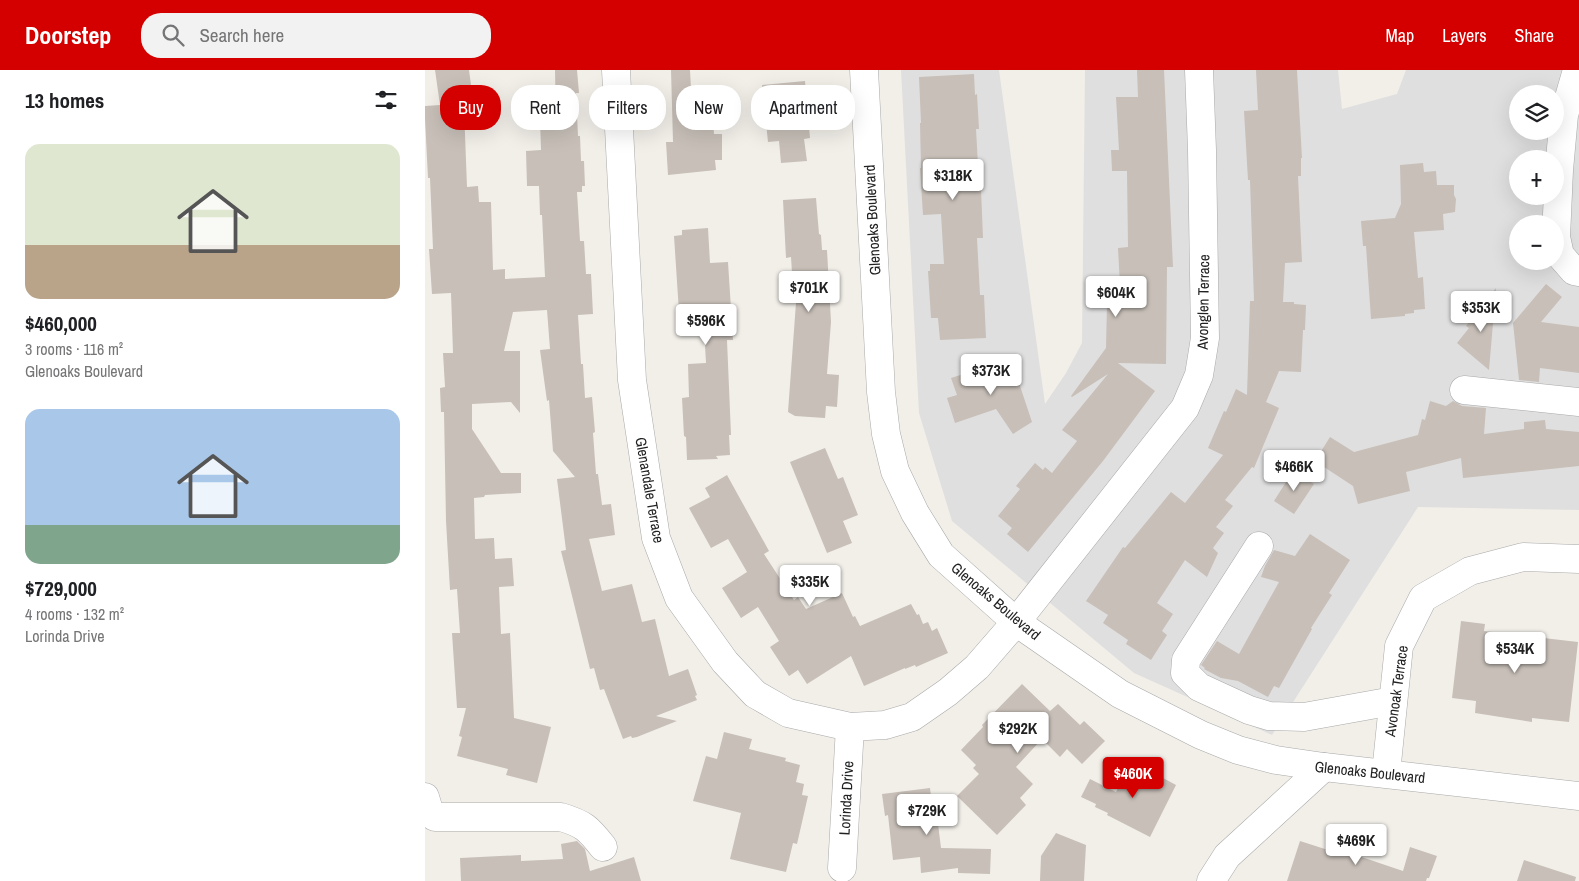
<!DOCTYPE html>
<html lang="en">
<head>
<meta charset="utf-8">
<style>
  body { margin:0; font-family:"Archivo Narrow",sans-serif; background:#f2f2f2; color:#202124; height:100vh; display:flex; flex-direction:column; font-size:19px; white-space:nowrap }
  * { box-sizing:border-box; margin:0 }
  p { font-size:16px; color:#757577 }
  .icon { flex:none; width:28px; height:28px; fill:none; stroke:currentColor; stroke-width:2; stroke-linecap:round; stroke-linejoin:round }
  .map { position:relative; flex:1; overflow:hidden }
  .drawer { display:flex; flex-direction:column; background:#fff; width:425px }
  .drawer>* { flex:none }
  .guide { position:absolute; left:15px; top:15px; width:475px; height:45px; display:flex; gap:10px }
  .fabs { position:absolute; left:1084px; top:15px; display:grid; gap:10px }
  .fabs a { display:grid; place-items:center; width:55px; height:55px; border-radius:50%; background:#fff; box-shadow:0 5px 20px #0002; font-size:25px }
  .price { position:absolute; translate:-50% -42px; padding:0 11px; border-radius:5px; background:#fff; color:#222; font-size:16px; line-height:32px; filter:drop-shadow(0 1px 2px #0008) }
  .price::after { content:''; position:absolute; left:50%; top:30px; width:15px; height:11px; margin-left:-8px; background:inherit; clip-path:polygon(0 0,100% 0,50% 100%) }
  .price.selected { background:#d40000; color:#fff }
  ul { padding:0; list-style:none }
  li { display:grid; align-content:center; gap:10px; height:265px; padding:0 25px }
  li span { display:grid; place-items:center; height:155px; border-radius:15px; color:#555 }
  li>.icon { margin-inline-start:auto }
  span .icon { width:90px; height:90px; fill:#fffc; stroke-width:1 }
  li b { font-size:21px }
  h2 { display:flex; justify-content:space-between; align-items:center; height:60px; padding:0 25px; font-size:21px }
  .tag { padding:0 18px; border-radius:20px; background:#fff; box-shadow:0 5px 20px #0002; font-size:18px; line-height:45px }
  .tag.selected { background:#d40000; color:#fff }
  header { display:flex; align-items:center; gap:30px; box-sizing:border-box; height:70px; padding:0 25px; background:#d40000; color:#fff }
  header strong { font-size:24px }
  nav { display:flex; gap:28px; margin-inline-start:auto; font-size:18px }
  .search { width:350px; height:45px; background:#f2f2f2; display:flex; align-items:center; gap:12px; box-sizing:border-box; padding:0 18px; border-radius:20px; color:#757577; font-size:19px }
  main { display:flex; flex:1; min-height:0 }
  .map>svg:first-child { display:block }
</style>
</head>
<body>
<header>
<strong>Doorstep</strong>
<div class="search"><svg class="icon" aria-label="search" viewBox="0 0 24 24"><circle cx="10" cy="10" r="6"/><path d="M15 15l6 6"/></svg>Search here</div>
<nav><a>Map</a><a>Layers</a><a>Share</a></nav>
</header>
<main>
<section class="drawer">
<h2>13 homes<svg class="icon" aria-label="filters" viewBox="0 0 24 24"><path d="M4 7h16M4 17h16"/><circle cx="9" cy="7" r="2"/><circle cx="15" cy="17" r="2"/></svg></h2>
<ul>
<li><span style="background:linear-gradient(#dfe7d0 65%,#b9a48a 0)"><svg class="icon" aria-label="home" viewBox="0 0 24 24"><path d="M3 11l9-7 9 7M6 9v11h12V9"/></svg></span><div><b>$460,000</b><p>3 rooms · 116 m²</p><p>Glenoaks Boulevard</p></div></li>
<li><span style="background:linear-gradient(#a9c7e8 75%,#7fa58c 0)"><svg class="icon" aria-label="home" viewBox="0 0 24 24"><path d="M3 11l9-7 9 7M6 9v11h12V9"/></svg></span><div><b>$729,000</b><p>4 rooms · 132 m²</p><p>Lorinda Drive</p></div></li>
</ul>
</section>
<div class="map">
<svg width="1154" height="811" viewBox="0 0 1154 811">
  <rect width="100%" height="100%" fill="#f2efe9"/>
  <path fill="#e0dfdf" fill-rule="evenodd" d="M476 0H574L620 334 641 303 657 273 660 0H913L917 39 972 24 981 0H1154V440L993 437 847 665 709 603 527 451 494 343ZM1092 24H1130V61H1092ZM1092 89H1130V126H1092ZM1092 154H1130V191H1092Z"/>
  <g fill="#c7bfb8">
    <polygon points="10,0 44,0 49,37 39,38 42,117 53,116 54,132 66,132 68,200 80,199 80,209 120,207 117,145 115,145 114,116 102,116 101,81 116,80 115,49 131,49 130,0 152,0 154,23 151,23 153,66 155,66 156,91 159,91 160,116 157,116 157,122 152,122 155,171 159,171 161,204 166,204 168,244 153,245 156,294 158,294 160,328 167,327 170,362 168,363 171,404 173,404 177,435 186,434 190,465 164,469 177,521 207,514 217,552 230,549 244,606 263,599 272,625 270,626 272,630 231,646 252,651 212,667 207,668 206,666 198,669 179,619 175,620 169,598 165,599 136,481 141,480 132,409 150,407 128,381 124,330 122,331 115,280 125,279 122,240 88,242 79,281 95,281 95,343 86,332 47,334 47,359 76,403 96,403 96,423 60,425 59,427 49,428 50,469 69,468 70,489 87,488 89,516 74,517 76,564 85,563 89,648 126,657 112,713 81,705 83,699 32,686 37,667 34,666 41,638 32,638 27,563 35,563 32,519 25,520 21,451 19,342 16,342 15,318 20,317 18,283 28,283 26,223 7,224 4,179 8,179 5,108 3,108 0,49 0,36 15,35"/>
    <polygon points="246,0 265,0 267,38 287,37 289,64 297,64 297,90 290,90 291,100 243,105 241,72 248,72"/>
    <polygon points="712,0 739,0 748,197 742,197 741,294 693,293 730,321 678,391 603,482 582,464 587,458 573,446 595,419 591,416 610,393 618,400 620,397 627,403 652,371 637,360 683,304 647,327 646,326 681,278 682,234 673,234 674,215 695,215 693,178 703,177 702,101 687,101 686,80 694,80 691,27 713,27"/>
    <polygon points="831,0 872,0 877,88 876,88 876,106 873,106 877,192 860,193 858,232 869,232 869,234 881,235 880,260 878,260 876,302 854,301 841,332 854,338 829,398 827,397 800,430 808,436 791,457 799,463 788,478 793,483 782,507 760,490 732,533 748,544 737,561 742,565 726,590 701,574 703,570 678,553 683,545 661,531 698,477 700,478 746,422 760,433 798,385 783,378 799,341 801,342 811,319 822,325 825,231 829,231 825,110 823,110 819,41 833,40"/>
    <polygon points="549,4 550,25 552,24 554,59 551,59 553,95 555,94 558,168 552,168 555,225 559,225 561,268 515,270 513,248 506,248 503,201 505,201 505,194 519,194 516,144 498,145 495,98 496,98 495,53 496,53 494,7"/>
    <polygon points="380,11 385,68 379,69 382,91 356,93 354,71 343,72 337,15"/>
    <polygon points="998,93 999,102 1011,101 1012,115 1029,115 1029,125 1031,129 1030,142 1018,144 1019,160 989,162 993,208 998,207 1000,239 989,240 989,243 980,244 980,246 946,249 941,176 938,176 936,151 970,148 976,134 975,95"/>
    <polygon points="391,128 394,164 396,165 397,180 402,180 406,252 402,304 414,305 412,337 401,336 400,348 370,346 363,342 372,219 368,219 366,187 361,188 358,130"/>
    <polygon points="283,158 285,193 303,192 308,270 302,270 306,365 304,365 305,385 291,386 293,389 262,390 261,367 259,366 257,328 264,327 263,294 281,293 278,241 254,242 249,166 257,165 257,160"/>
    <polygon points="1121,214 1137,227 1116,252 1154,257 1154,303 1115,298 1114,312 1094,310 1088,253"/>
    <polygon points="1071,218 1064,300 1032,273 1044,258 1041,256"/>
    <polygon points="586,289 607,352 588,364 571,339 530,353 522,328 532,325 526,308"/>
    <polygon points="1005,331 1021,336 1028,331 1037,336 1061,338 1059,364 1099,359 1099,352 1120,350 1121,359 1154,362 1154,396 1038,408 1036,388 981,402 985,421 933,434 928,416 890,391 905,367 929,382 993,365 997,349 1000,350"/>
    <polygon points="400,378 413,409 418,407 433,445 418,451 427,473 402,483 365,392"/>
    <polygon points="868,401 889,414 869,444 849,431"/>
    <polygon points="302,405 344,481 339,484 369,530 373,527 381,539 417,523 428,547 430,546 435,556 486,534 492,545 494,544 498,554 503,552 507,561 512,558 523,583 491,597 490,595 480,599 480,598 439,616 426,586 382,614 373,600 364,606 345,577 354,571 333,537 316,548 297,518 322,502 303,469 286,478 264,438 285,427 280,418"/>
    <polygon points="885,464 925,490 904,523 907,525 886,558 887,559 854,618 849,616 843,627 813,611 796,608 779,599 780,598 776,595 792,571 814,584 854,512 836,507 840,496 849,480 870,486"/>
    <polygon points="1036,551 1060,554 1059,561 1153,572 1144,652 1107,648 1107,652 1050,643 1051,631 1027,628"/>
    <polygon points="597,614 625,641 633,634 655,655 659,651 680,671 657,694 642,679 635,687 617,669 591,697 608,714 595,728 601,735 572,765 532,726 554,704 548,698 551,695 536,680 558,657 557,655"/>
    <polygon points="299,662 327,669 324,679 361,688 360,691 375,695 371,712 379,714 377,725 383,726 372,774 368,773 361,802 305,789 316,743 268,731 281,686 292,689"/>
    <polygon points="705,695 721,703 722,701 727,704 727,702 751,715 725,767 682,745 683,743 670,737 671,734 656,727 665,709 691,722"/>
    <polygon points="505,718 509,750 512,746 516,778 566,779 565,804 533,803 533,798 496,803 495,787 468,790 463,745 460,746 457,724"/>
    <polygon points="631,763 661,775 659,811 615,811 616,786"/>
    <polygon points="152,771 160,779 165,801 209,787 216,811 36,811 35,788 96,785 96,791 138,789 136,774"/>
    <polygon points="875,771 903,780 904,776 978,801 985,777 1012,786 1004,808 1002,808 1001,811 862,811"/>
    <polygon points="1099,790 1151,807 1150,811 1092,811"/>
  </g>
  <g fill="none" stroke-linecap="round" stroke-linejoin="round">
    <g stroke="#a9a9a9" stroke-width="29">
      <g id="minor">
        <polyline points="191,0 207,310 231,468 254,528 300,592 330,624 363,643 425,657 460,655 487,647 523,622 552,597 591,552 760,338 774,305 780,268 777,80 774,0"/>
        <polyline points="439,0 456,322 461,364 470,401 490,443 516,485 591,552 695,624 776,665 813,680 851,690 899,697 1154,726"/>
        <polyline points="1152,0 1139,45 1134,100 1131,167 1135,185 1149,201 1154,202"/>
        <polyline points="1039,320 1154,332"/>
        <polyline points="834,476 761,590 760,603 774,617 824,640 844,646 879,647 968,631"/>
        <polyline points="961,703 974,576 998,528 1045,501 1098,487 1154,489"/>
        <path d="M0 727 5 744 10 747H136C159 754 163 758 178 777"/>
        <polyline points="417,798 425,657"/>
        <polyline points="786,811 802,786 899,697"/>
      </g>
    </g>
    <use href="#minor" stroke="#fff" stroke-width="28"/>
  </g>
  <g text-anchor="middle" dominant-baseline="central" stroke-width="4" stroke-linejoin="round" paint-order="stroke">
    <g font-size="15" fill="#222" stroke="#fff">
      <text transform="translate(447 150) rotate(-93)">Glenoaks Boulevard</text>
      <text transform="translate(778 232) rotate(-89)">Avonglen Terrace</text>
      <text transform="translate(225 420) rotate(80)">Glenandale Terrace</text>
      <text transform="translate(571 531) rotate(40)">Glenoaks Boulevard</text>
      <text transform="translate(971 621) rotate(-82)">Avonoak Terrace</text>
      <text transform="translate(945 702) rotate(6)">Glenoaks Boulevard</text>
      <text transform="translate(421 728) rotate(-87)">Lorinda Drive</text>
    </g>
  </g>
</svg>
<div class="fabs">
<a><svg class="icon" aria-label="layers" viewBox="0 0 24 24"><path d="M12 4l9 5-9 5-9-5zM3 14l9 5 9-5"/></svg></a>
<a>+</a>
<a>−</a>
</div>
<b class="price" style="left:528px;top:131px">$318K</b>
<b class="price" style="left:384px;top:243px">$701K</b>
<b class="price" style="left:691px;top:248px">$604K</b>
<b class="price" style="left:1056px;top:263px">$353K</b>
<b class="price" style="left:281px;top:276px">$596K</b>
<b class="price" style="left:566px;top:326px">$373K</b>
<b class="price" style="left:869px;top:422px">$466K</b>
<b class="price" style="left:385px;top:537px">$335K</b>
<b class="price" style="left:1090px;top:604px">$534K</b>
<b class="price" style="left:593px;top:684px">$292K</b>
<b class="price selected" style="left:708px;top:729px">$460K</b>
<b class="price" style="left:502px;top:766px">$729K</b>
<b class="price" style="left:931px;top:796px">$469K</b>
<div class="guide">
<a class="tag selected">Buy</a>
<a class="tag">Rent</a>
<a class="tag">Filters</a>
<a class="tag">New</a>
<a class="tag">Apartment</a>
</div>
</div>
</main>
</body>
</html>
